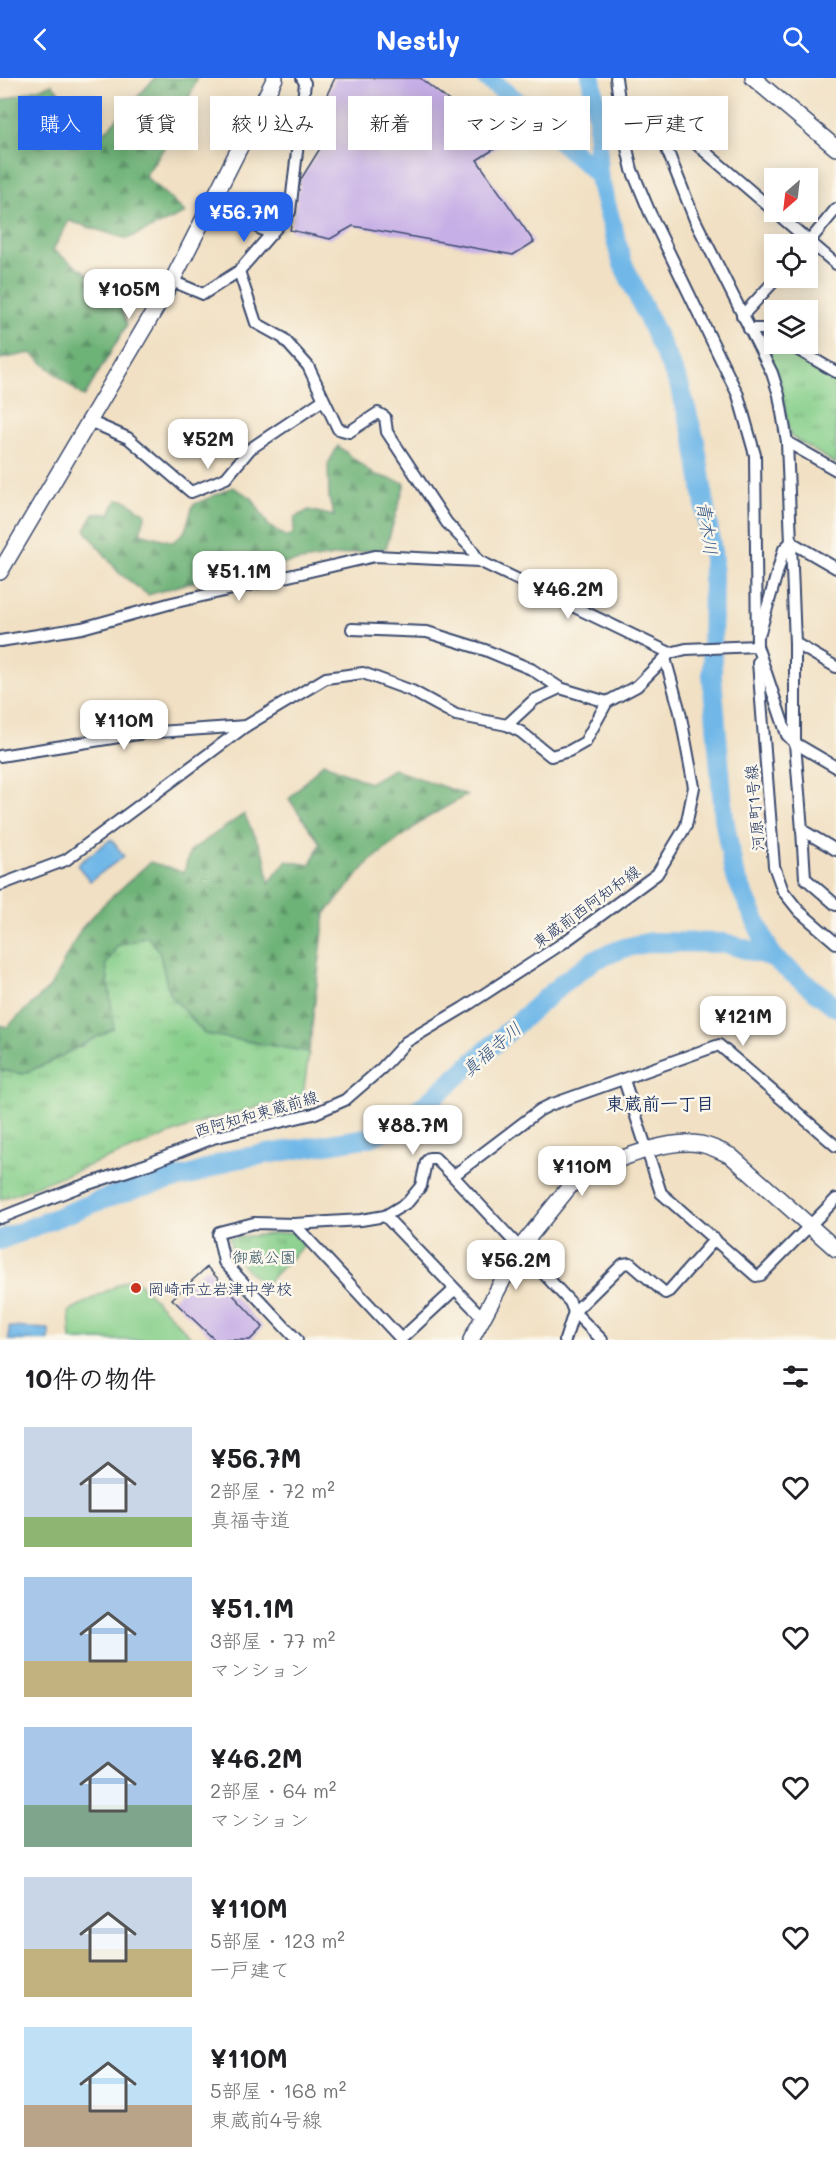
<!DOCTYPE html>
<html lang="ja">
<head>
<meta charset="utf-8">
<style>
  body { margin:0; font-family:Mali,"Klee One",sans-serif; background:#f2f2f2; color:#202124; height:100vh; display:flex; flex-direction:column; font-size:22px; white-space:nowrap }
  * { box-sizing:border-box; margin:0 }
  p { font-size:20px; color:#757577 }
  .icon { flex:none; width:33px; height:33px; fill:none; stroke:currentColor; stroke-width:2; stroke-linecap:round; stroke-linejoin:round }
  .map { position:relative; height:1262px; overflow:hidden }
  .drawer { display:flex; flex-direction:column; background:#fff; flex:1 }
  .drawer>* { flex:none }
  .top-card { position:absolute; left:18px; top:18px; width:801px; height:54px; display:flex; gap:12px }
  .needle { width:39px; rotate:208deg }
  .fabs { position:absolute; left:764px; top:90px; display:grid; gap:12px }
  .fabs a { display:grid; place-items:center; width:54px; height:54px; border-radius:0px; background:#fff; box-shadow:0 3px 15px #0003; font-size:30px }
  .price { position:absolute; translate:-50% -51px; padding:0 14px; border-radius:12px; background:#fff; color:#222; font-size:20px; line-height:39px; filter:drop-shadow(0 2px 3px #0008) }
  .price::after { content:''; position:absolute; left:50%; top:36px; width:18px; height:14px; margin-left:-9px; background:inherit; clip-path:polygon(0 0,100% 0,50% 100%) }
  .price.selected { background:#2563eb; color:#fff }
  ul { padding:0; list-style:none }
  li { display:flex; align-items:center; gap:18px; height:150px; padding:0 24px }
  li span { display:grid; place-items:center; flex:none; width:168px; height:120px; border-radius:0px; color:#555 }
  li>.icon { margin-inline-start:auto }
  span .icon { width:72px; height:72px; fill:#fffc; stroke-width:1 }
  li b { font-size:26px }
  h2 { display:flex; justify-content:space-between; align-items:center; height:72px; padding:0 24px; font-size:26px }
  .tag { padding:0 21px; border-radius:0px; background:#fff; box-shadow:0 3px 15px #0003; font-size:21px; line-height:54px }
  .tag.selected { background:#2563eb; color:#fff }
  header { display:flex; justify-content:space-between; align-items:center; height:78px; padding:0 24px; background:#2563eb; color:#fff; font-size:27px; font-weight:700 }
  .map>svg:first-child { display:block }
</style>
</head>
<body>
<header><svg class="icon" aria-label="back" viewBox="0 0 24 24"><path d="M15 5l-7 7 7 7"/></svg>Nestly<svg class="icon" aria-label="search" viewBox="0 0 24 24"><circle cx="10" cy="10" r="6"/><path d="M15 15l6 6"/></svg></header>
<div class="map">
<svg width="836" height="1262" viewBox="0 0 836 1262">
  <defs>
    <pattern id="grass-tufts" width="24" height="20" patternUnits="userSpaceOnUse" patternTransform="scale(1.5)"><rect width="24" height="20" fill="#87cf8b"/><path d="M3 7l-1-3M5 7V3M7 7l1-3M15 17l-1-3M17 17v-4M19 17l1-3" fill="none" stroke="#6ea875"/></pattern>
    <pattern id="forest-firs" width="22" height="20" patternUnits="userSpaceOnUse" patternTransform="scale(1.5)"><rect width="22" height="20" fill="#6db277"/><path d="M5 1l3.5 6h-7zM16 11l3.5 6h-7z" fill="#599165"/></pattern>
  </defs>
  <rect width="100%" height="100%" fill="#fbf7ec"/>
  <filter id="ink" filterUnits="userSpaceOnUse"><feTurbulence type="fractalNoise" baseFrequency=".0167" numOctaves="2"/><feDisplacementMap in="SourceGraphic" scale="12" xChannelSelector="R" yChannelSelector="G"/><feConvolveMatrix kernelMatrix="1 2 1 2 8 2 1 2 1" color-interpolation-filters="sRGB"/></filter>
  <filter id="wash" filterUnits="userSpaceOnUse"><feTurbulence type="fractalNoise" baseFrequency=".008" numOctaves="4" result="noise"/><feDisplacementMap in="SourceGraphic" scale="24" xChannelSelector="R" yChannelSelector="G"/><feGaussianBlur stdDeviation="1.35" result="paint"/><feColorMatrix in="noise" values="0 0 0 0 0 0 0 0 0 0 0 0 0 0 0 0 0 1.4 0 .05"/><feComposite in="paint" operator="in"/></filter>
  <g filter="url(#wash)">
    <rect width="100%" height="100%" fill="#f1e0c3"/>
    <g fill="url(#grass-tufts)" stroke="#517f74" stroke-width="1.5">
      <polygon points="762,256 774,263 774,266 779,266 836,299 836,386 790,358 779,299 758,259"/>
      <polygon points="147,858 159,873 169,915 205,956 309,974 303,1018 207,1042 0,1122 0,992 23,996 113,950 106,886 117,868"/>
      <polygon points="292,1154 304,1167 264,1208 234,1179 229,1160"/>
    </g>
    <g fill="url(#forest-firs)" stroke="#44706a" stroke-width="1.5">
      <polygon points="155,0 197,0 176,52 145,98 186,135 127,161 69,143 53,172 117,216 127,247 84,319 31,275 0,281 0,23 52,6 99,60"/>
      <polygon points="338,368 373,396 405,405 386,470 223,495 148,517 119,495 85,452 94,436 110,436 117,422 125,422 146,436 140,455 173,464 185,453 193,427 233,409 252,420 269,448 286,459 293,456 295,439 309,432 334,438 329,420 328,386"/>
      <polygon points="323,685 369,705 393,691 467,717 425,741 369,784 325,836 309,974 205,956 169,915 159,873 147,858 117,868 106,886 114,950 46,986 22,996 0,992 0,947 7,949 50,909 81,851 104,826 150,784 184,794 190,773 244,736 265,779 269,805 286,783 310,787 320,765 289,721"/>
    </g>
    <polygon fill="#87cf8b" stroke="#517f74" stroke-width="1.5" points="133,1199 194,1262 71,1262 69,1233"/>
    <g fill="#71b8e8" stroke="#4674a3" stroke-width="1.5">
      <polygon points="111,761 124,778 90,803 77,787"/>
      <polygon points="9,1249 49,1251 49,1262 9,1262"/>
    </g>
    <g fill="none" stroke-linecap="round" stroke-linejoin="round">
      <g stroke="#71b8e8" stroke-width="20">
        <polyline points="486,0 514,21 598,96 622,184 679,306 695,363 713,480 712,598 724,740 734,795 772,879 836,929"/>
        <polyline points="591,0 598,41 598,96"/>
        <polyline points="0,1162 101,1122 140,1109 192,1097 230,1082 371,1059 394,1048 427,1025 564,904 594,882 624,870 651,864 725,865 772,879"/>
      </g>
    </g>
    <g id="blocks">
      <g fill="#c6aee6">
        <polygon points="335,0 420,0 477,45 499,68 477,82 534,164 513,177 353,148 330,161 290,152 301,101 324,64 321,29"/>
        <polygon points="207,1189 263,1249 250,1262 215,1262 172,1221"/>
      </g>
    </g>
  </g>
  <g filter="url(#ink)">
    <use href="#blocks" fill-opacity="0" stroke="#3b4a6d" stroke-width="1.5"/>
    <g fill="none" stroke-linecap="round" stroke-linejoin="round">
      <g stroke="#3b4a6d" stroke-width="14">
        <g id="street">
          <polyline points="616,0 624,57 632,92 650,135 738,317 755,377 757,568 787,657 795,665 836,689"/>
          <polyline points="212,126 271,156"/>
          <polyline points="774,133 667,41 657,38 658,49 695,142 772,295 779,317 787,364 795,565 795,665 802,752 836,772"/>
          <polyline points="775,134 836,186"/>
          <polyline points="807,166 836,131"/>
          <polyline points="239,193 256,245 283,260 308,288 338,351 349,354 378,335 385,339 387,354 447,445 470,469 479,483"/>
          <polyline points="172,203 203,216 239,193 290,134 305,5 302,0"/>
          <polyline points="742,238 777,200"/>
          <polyline points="749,251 763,251 774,257"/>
          <polyline points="788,266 836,294"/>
          <polyline points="89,343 128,360 191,414 226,400 250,371 323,322"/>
          <polyline points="787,364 836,392"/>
          <polyline points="791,464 836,490"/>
          <polyline points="352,551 427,554 485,572 531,591 560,610"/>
          <polyline points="760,554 784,471 791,464"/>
          <polyline points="0,563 82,550 172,525 375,478 479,483 670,575"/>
          <polyline points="795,565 836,589"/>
          <polyline points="758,584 774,788 783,813 799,833 836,865"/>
          <polyline points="507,647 534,622 560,610 607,624"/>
          <polyline points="0,678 144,655 246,648"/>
          <polyline points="802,752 805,800 836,827"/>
          <polyline points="0,807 66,782 246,648 326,600 363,595 412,613 456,637 507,647 521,654 551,678 569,673 585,664 607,624 637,608 670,575 686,571 757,568"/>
          <polyline points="624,1002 661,1115 756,1198 761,1197 836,1121"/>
          <polyline points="453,1098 540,1032 550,1027 719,967 836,1068"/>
          <polyline points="385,1138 483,1240"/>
          <polyline points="0,1140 76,1110 148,1086 213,1060 313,1036 345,1022 382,990 406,964 463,930 563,865 657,796 686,748 694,709 680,634 665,580"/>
          <polyline points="294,1146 401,1261"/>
          <polyline points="297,1262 224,1184 218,1157 219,1154 254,1145 294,1146 361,1142 385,1138 408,1124 421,1108 426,1084 429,1080 435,1080 453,1098 570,1224 574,1234 602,1262"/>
          <polyline points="400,1262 454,1212"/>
          <polyline points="565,1262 574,1234 623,1186 630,1185 665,1215 669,1213 715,1161"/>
        </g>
      </g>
      <g stroke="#3b4a6d" stroke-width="18">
        <g id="secondary">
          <polyline points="753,0 836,70"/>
          <polyline points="0,494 172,203 275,0"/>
          <path d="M471 1262 520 1170 574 1103 581 1096C614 1084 664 1060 700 1066 711 1068 721 1073 731 1078L836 1171"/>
        </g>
      </g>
      <use href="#street" stroke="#fff" stroke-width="10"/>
      <use href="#secondary" stroke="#fff" stroke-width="15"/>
    </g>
  </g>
  <circle fill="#c8321e" stroke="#fbf7ec" stroke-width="2" cx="136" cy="1210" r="6"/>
  <g text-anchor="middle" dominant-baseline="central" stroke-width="5" stroke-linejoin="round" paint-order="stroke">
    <g font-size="16" fill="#1b2f5e" stroke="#fbf7ec">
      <text transform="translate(754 730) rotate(-95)">河原町1号線</text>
      <text transform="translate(586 828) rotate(-36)">東蔵前西阿知和線</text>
      <text transform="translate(256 1035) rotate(-16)">西阿知和東蔵前線</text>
    </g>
    <g font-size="16" fill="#365769" stroke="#fbf7ec">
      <text x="264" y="1178">御蔵公園</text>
    </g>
    <g font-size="16" fill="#1b2f5e" stroke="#fbf7ec" text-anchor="start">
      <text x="148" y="1210">岡崎市立岩津中学校</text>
    </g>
    <g font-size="18" font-style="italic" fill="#355887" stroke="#fbf7ec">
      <text transform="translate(708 450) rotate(82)">青木川</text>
      <text transform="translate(491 971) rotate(-41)">真福寺川</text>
    </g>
    <g font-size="18" font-weight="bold" fill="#1b2f5e" stroke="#fbf7ec">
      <text x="660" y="1025">東蔵前一丁目</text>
    </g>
  </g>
</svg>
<div class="fabs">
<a><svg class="needle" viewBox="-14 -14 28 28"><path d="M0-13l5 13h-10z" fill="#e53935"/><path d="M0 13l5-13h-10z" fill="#757577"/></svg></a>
<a><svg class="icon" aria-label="locate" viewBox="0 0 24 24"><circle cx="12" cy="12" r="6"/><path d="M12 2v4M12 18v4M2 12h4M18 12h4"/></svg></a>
<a><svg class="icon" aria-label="layers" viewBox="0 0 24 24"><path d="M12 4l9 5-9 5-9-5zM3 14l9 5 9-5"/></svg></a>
</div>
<b class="price selected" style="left:244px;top:165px">¥56.7M</b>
<b class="price" style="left:129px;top:242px">¥105M</b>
<b class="price" style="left:208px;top:392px">¥52M</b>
<b class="price" style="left:239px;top:524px">¥51.1M</b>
<b class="price" style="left:568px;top:542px">¥46.2M</b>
<b class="price" style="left:124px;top:673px">¥110M</b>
<b class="price" style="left:743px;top:969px">¥121M</b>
<b class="price" style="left:413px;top:1078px">¥88.7M</b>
<b class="price" style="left:582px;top:1119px">¥110M</b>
<b class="price" style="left:516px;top:1213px">¥56.2M</b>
<div class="top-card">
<a class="tag selected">購入</a>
<a class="tag">賃貸</a>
<a class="tag">絞り込み</a>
<a class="tag">新着</a>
<a class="tag">マンション</a>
<a class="tag">一戸建て</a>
</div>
</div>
<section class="drawer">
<h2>10件の物件<svg class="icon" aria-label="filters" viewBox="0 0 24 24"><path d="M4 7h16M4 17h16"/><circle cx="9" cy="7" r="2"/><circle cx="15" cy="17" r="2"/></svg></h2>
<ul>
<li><span style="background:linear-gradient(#c9d6e8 75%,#8fb573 0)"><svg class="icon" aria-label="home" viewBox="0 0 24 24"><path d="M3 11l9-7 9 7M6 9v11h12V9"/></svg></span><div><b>¥56.7M</b><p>2部屋 · 72 m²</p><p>真福寺道</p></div><svg class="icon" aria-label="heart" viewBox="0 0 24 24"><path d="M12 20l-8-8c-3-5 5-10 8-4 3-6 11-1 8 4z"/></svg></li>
<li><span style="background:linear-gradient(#a9c7e8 70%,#c2b280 0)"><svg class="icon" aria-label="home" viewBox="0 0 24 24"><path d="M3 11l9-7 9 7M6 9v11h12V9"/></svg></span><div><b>¥51.1M</b><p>3部屋 · 77 m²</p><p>マンション</p></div><svg class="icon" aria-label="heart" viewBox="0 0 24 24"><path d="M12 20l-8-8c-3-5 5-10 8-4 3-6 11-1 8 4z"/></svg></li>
<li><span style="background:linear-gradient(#a9c7e8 65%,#7fa58c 0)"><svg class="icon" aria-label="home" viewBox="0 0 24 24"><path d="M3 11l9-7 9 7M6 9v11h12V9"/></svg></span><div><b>¥46.2M</b><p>2部屋 · 64 m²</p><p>マンション</p></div><svg class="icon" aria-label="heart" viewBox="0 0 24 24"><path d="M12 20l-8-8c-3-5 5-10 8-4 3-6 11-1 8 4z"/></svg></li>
<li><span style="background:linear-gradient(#c9d6e8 60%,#c2b280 0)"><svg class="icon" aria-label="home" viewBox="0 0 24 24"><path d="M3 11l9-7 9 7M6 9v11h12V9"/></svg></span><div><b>¥110M</b><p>5部屋 · 123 m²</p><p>一戸建て</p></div><svg class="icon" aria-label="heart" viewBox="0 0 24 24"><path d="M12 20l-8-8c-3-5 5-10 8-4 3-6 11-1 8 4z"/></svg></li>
<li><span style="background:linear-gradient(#bfe0f5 65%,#b9a48a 0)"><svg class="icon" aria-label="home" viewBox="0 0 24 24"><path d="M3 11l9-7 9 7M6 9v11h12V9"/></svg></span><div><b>¥110M</b><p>5部屋 · 168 m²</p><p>東蔵前4号線</p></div><svg class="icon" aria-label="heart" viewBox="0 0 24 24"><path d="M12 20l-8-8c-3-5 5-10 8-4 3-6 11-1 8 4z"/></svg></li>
</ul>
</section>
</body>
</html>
